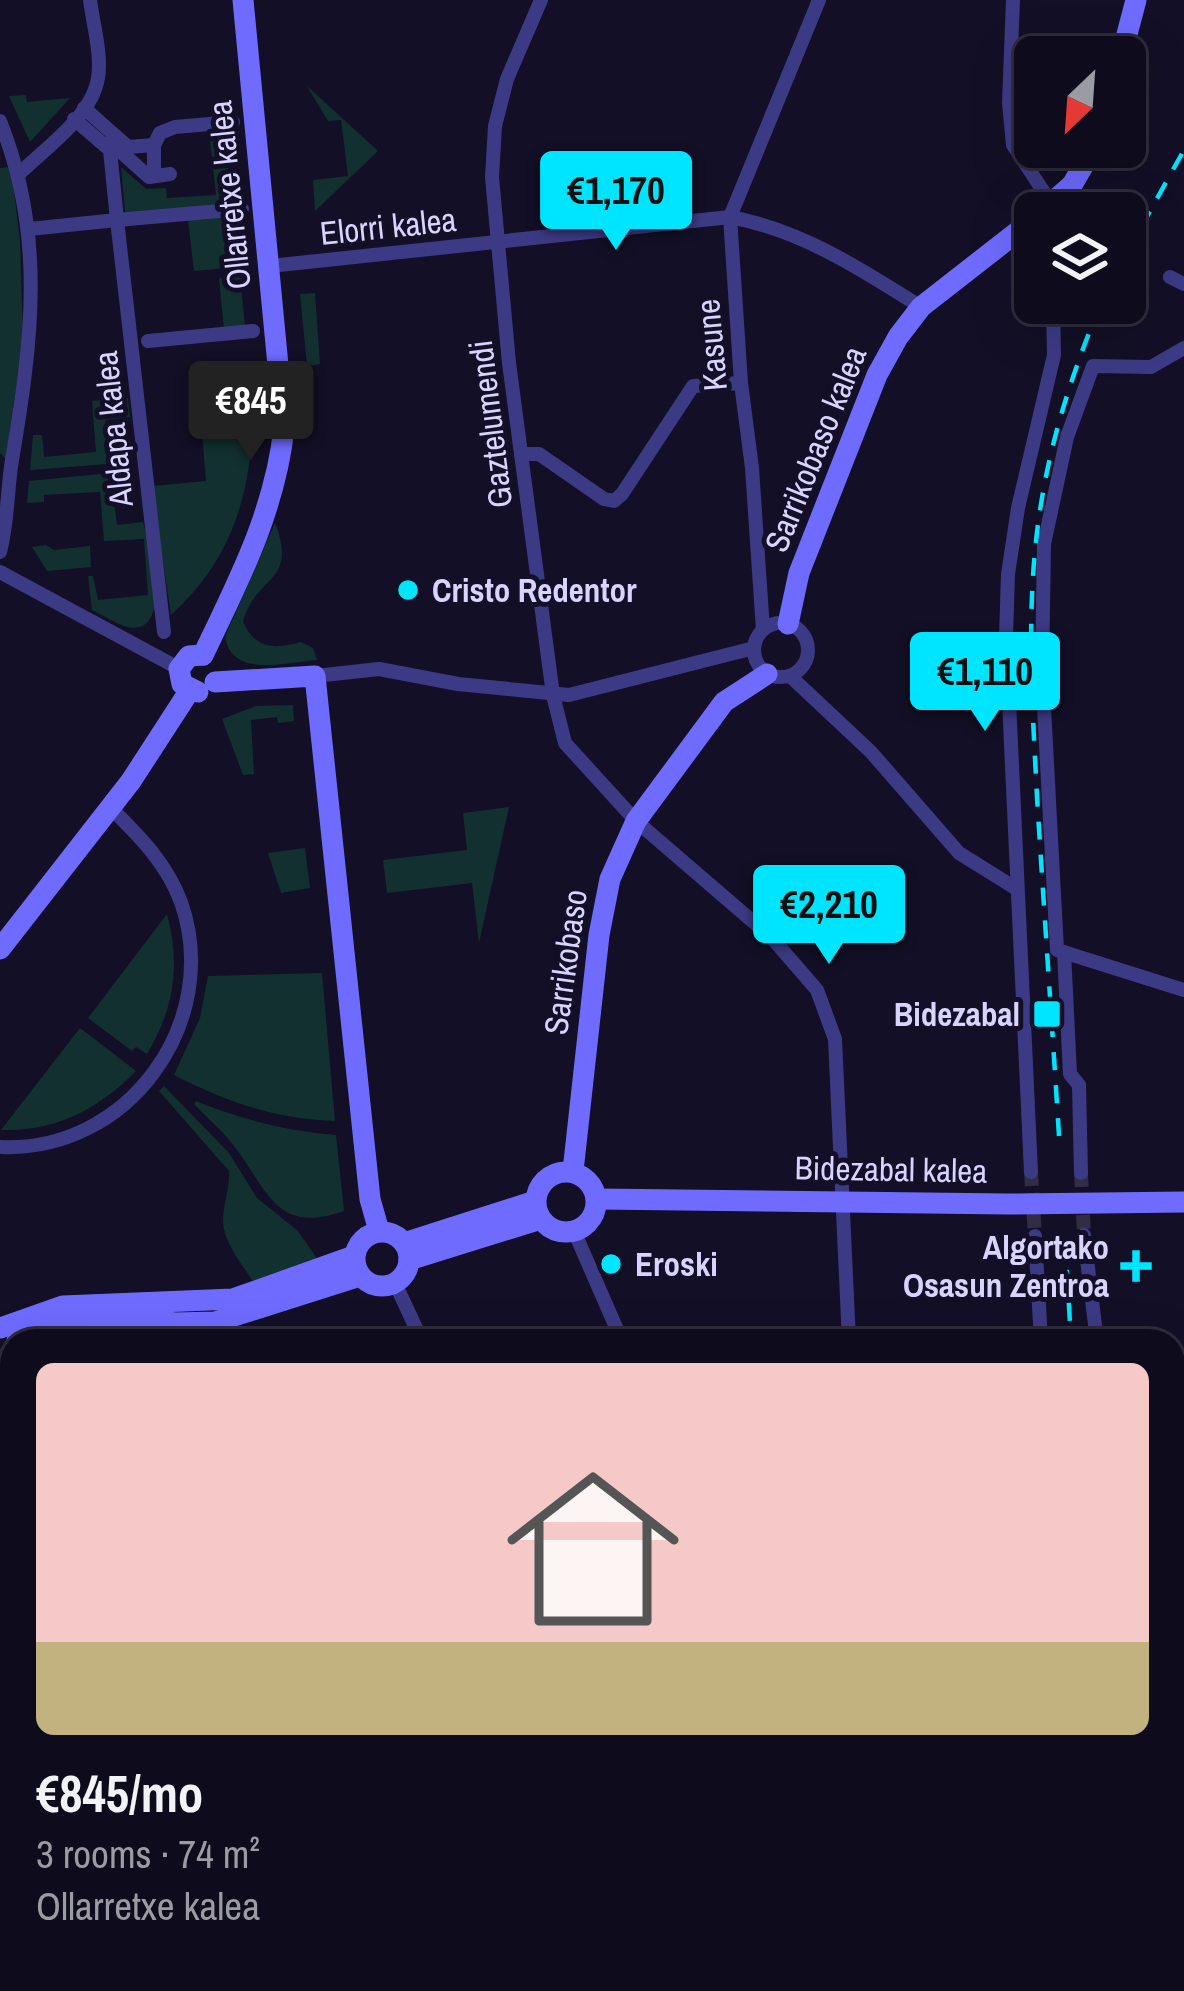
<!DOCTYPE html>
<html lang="en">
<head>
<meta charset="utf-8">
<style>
  body { margin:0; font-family:"Archivo Narrow",sans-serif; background:#1c1929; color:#f1f3f6; height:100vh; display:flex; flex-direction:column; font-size:45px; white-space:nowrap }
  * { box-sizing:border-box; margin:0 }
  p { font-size:39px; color:#9b9ba3 }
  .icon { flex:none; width:66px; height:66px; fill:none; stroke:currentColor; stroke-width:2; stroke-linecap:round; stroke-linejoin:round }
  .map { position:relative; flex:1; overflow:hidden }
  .panel { position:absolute; left:0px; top:1329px; width:1185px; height:663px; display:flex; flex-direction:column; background:#0e0b1c; border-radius:36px 36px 0 0; box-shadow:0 12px 48px #0002,0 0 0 3px #2e2b3b }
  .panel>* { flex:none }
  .needle { width:78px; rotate:205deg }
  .buttons { position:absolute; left:1014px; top:36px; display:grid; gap:24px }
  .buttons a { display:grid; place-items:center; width:132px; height:132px; border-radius:18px; background:#0e0b1c; box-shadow:0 12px 48px #0002,0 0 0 3px #2e2b3b; font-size:60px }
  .price { position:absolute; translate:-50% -102px; padding:0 27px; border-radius:12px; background:#00e5ff; color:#111; font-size:39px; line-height:78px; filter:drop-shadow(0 3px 6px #0008) }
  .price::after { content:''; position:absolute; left:50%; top:72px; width:36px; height:27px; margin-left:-18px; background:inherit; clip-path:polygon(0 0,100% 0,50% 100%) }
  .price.on { background:#222; color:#fff }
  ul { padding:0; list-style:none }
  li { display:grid; align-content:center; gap:24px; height:636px; padding:0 36px }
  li+li { border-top:3px solid #2e2b3b }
  li span { display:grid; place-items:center; height:372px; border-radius:18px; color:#555 }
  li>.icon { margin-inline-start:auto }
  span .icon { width:216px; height:216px; fill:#fffc; stroke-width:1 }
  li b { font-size:51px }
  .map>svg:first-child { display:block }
</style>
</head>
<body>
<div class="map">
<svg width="1184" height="1991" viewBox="0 0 1184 1991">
  <rect width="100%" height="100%" fill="#130f26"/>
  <g fill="#12302f">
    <polygon points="307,86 378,151 315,211 313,180 348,176 341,120 328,121"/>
    <polygon points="26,95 27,102 70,98 30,142 9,96"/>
    <polygon points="225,128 231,204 125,213 121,167 146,189 166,188 167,198 216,195 209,131"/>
    <polygon points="11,167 20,240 23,340 6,459 0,453 0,168"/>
    <polygon points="233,215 239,267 194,271 188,220"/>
    <polygon points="240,275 245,327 224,329 219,278"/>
    <polygon points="315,293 320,364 307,366 300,294"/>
    <polygon points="128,398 130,417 105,420 109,464 30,470 33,435 42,435 44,457 96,452 92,401"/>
    <path d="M253 424C249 502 229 562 171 615L152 486 206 481 202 434Z"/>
    <path d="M110 473 117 525 143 522C149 544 175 637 127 627 116 624 103 615 92 610L88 576H93L98 600 148 595 144 539 104 541 100 492 44 495V502L27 503 29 481Z"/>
    <path d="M275 523C299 583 255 575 243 622 256 650 275 649 301 642L313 648 317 660C286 662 232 679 225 637Z"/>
    <polygon points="46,545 54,550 90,546 91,567 47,571 32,547"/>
    <polygon points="293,705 294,721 278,723 277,717 251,720 254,774 243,775 222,719 256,706"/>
    <polygon points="509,807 479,943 472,883 387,893 383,860 467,850 463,813"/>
    <polygon points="305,848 310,888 281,893 268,853"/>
    <path d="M167 914C181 965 174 1009 147 1054L136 1047 132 1051 88 1018Z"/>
    <path d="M322 973 335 1121C275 1119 227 1102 174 1075L200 1018 208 976Z"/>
    <path d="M80 1028 136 1071C99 1109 55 1132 1 1130Z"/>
    <path d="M164 1086 229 1153 257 1198 298 1231 316 1257 314 1263 254 1283C243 1265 223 1243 223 1220 223 1204 230 1188 229 1171L159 1091Z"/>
    <path d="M196 1101C243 1120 286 1131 336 1135L344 1211C275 1235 269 1191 234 1146 223 1131 207 1118 194 1104Z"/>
  </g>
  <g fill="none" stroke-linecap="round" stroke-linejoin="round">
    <g stroke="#312d47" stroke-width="14" stroke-dasharray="14 7" stroke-linecap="butt">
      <polyline points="1031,1172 1035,1236"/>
      <polyline points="1081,1173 1084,1235"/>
    </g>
    <g stroke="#3d3a85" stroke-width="14">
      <polyline points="541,0 507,79 495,126 492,177 509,363 553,695 565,743 636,821 772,938 817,990 835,1039 849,1341"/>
      <polyline points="1013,0 1009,103 1013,145 1051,203 1050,211"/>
      <polyline points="84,108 128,147 154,145"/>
      <polyline points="74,119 110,150 117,220"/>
      <path d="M0 121C46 236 32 341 12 460 7 490 8 522 0 552"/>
      <polyline points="110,142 149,177 170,174"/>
      <polyline points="154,168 154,145 160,133 175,127 233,122"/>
      <path d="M18 175C44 149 92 117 98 78 102 55 93 24 90 0"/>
      <polyline points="29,229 117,220"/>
      <path d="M270 266 730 217C801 230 861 269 921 307"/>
      <polyline points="1170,277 1184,284"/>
      <polyline points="148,341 253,331"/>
      <polyline points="1184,348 1151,367 1093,366 1067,437 1044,544 1042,670 1057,950 1184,990"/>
      <polyline points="521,454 539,454 604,499 614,501 622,494 693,386 741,383"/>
      <polyline points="0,572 180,669"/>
      <circle cx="781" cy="650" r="27"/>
      <polyline points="763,630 752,468 741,383 730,217 819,0"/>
      <polyline points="164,632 117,220 242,209"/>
      <polyline points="315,676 379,669 458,684 569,695 754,648"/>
      <polyline points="790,676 871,752 959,853 1017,889"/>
      <polyline points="1064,952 1070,1074 1079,1085 1081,1173"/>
      <path d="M0 1147C128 1153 223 1022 181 902 166 862 139 836 110 807"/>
      <polyline points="1031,1172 1006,637 1008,574 1018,508 1054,355 1053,303"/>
      <polyline points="574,1231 622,1341"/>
      <polyline points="1084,1235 1097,1341"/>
      <polyline points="1035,1236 1041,1341"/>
      <polyline points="395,1283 422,1341"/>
      <polyline points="1173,1410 1184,1421"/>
      <polyline points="0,1431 12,1439"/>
      <polyline points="1173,1572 1184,1548"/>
      <polyline points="0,1725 12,1769"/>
      <polyline points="1173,1864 1184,1823"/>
      <polyline points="80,1980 85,1991"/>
      <polyline points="427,1980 442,1991"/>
      <polyline points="796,1991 801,1980"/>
      <polyline points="1076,1991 1080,1980"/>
      <polyline points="1142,1991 1145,1980"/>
    </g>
    <g stroke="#6f6bff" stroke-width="21">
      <polyline points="1121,57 1136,0"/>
      <polyline points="1040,213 1072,185 1094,147"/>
      <polyline points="788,624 799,573 877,375 898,337 921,307 1035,218"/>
      <path d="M203 655C239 580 275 511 284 428L243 0"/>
      <polyline points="215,682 315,676 370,1199 379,1231"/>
      <polyline points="198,692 182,684 179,669 189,656 203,655"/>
      <polyline points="0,949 131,781 190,690"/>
      <polyline points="573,1171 599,935 610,879 636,821 724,702 767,674"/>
      <circle cx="566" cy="1202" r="30"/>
      <polyline points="597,1199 1008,1204 1184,1202"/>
      <circle cx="382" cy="1259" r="27"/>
      <polyline points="404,1243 535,1201"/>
      <polyline points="409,1260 541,1219"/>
      <polyline points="0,1328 63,1306 233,1299 354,1256"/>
      <polyline points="17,1341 68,1319 119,1316 175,1323 215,1322 360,1276"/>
      <polyline points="632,1980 642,1991"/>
    </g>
    <g stroke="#00e5ff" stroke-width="4.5" stroke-dasharray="18 15" stroke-linecap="butt">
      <polyline points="1125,256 1184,150"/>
      <path d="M1059 1136C1052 1023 1044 910 1037 797 1032 699 1025 602 1041 504 1052 435 1074 368 1101 303"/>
      <polyline points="1065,1237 1071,1341"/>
      <polyline points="0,1947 12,1942"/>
      <polyline points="378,1980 396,1991"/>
    </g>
  </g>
  <g fill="#00e5ff" stroke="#130f26" stroke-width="4.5">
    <circle cx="408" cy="590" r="12"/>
    <rect x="1032" y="999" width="30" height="30" rx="6"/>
    <circle cx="611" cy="1264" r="12"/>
    <path d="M1130 1248h12v12h12v12h-12v12h-12v-12h-12v-12h12z"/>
  </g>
  <g text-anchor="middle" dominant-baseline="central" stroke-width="10" stroke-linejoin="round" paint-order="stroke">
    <g font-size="33" fill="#d9d4ff" stroke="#130f26">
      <text transform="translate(229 195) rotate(-96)">Ollarretxe kalea</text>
      <text transform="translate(388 226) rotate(-6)">Elorri kalea</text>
      <text transform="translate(711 345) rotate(-95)">Kasune</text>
      <text transform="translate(490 424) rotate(-97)">Gaztelumendi</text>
      <text transform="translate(113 429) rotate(-96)">Aldapa kalea</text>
      <text transform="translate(815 449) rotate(-68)">Sarrikobaso kalea</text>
      <text transform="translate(565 962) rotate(-82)">Sarrikobaso</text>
      <text transform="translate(891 1169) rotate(1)">Bidezabal kalea</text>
    </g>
    <g font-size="33" font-weight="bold" fill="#d9d4ff" stroke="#130f26" text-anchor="start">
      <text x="432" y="590">Cristo Redentor</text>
      <text x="1020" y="1014" text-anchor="end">Bidezabal</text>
      <text x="1109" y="1247" text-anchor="end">Algortako<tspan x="1109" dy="38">Osasun Zentroa</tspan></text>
      <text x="635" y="1264">Eroski</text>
    </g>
  </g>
</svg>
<div class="buttons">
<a><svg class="needle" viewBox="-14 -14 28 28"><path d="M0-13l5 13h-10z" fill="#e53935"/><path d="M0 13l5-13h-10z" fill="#9b9ba3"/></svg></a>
<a><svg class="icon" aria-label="layers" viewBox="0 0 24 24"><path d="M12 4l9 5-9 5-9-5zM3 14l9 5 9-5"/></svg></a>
</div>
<b class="price" style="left:616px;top:253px">€1,170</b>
<b class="price on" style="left:251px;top:463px">€845</b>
<b class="price" style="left:985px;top:734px">€1,110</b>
<b class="price" style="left:829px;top:967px">€2,210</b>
<section class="panel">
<ul>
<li><span style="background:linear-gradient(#f6c9c9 75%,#c2b280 0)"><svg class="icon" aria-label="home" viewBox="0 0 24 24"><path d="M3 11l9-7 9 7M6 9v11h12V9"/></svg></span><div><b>€845/mo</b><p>3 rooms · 74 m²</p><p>Ollarretxe kalea</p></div></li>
</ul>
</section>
</div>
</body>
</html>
